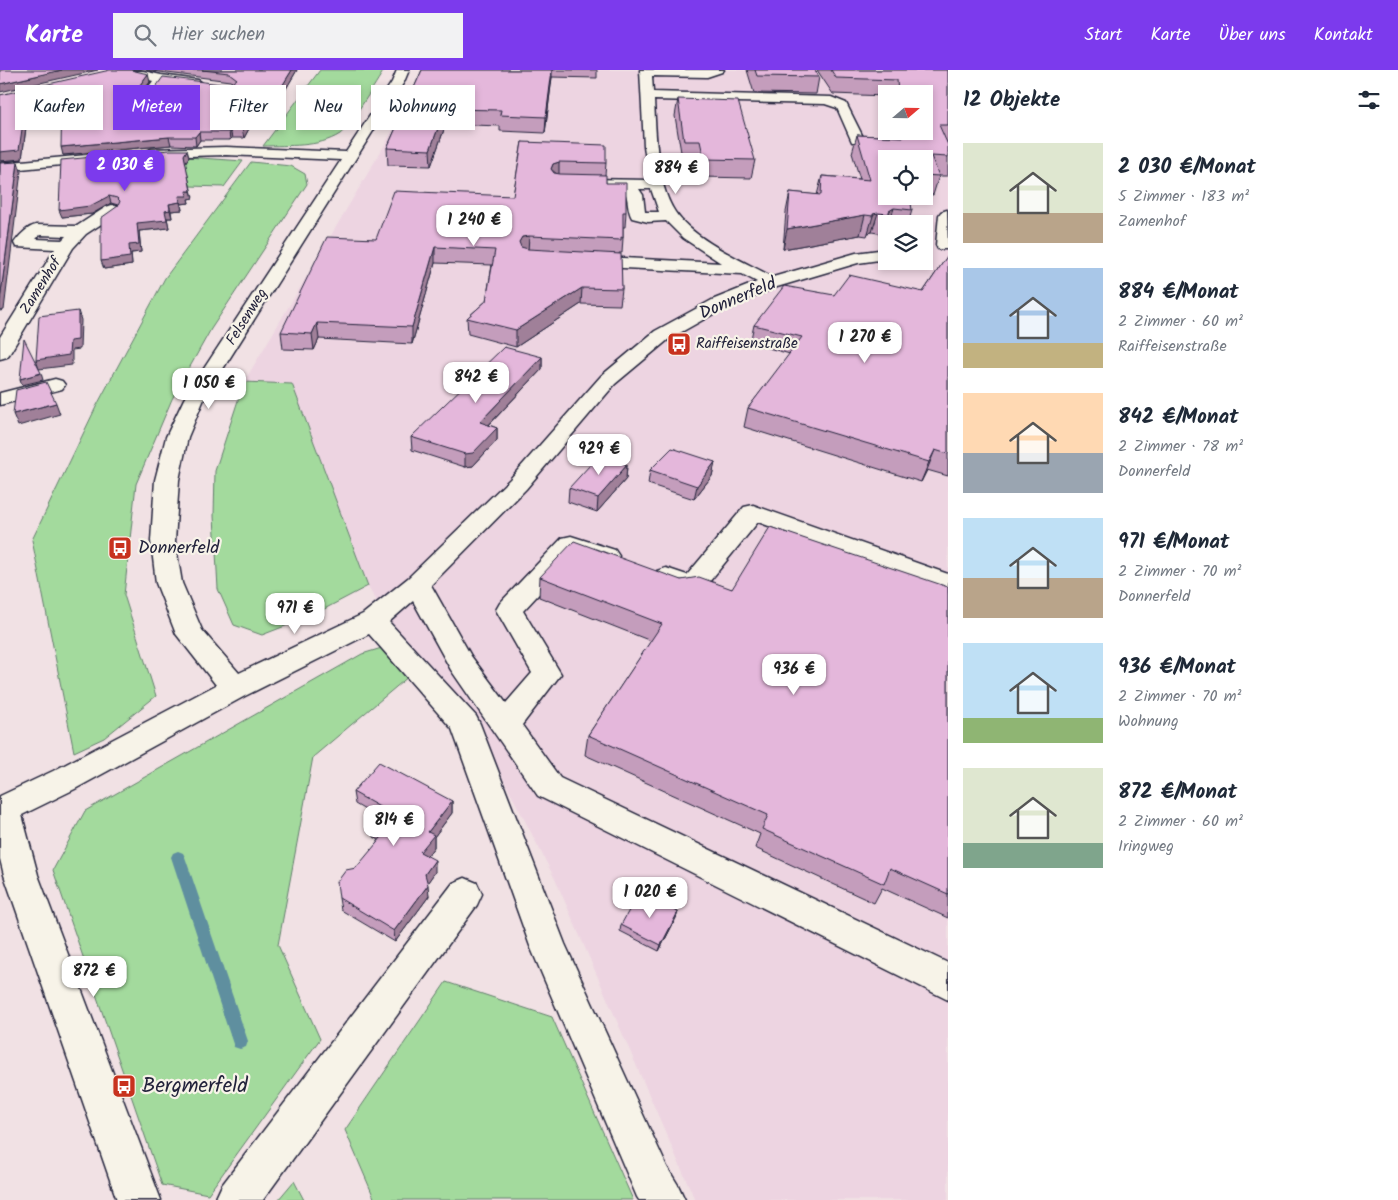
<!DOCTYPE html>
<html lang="de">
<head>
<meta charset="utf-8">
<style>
  body { margin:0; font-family:Kalam,sans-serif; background:#f2f2f3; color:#1f2937; height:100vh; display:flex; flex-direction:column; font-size:19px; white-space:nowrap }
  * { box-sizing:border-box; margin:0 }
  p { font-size:16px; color:#747a83 }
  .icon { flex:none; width:28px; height:28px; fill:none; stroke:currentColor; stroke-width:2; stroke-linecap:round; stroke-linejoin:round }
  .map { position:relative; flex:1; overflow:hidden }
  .side { display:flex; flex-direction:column; background:#fff; width:450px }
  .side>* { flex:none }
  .top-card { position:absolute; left:15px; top:15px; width:475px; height:45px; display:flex; gap:10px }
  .needle { width:32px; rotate:70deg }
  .tools { position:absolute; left:878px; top:15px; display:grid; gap:10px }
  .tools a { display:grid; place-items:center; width:55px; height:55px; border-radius:0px; background:#fff; box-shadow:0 2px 8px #0003; font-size:25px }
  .price { position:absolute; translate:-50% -42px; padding:0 11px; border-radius:10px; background:#fff; color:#222; font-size:16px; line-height:32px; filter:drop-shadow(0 1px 2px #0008) }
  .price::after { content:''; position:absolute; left:50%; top:30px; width:15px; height:11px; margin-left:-8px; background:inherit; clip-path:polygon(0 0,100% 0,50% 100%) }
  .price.current { background:#7c3aed; color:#fff }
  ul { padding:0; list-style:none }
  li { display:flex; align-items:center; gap:15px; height:125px; padding:0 15px }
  li span { display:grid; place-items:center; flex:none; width:140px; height:100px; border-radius:0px; color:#555 }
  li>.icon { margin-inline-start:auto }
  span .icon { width:60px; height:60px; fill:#fffc; stroke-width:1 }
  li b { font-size:21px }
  h2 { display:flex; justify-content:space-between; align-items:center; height:60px; padding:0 15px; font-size:21px }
  .tag { padding:0 18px; border-radius:0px; background:#fff; box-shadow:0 2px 8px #0003; font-size:18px; line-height:45px }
  .tag.current { background:#7c3aed; color:#fff }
  header { display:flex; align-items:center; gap:30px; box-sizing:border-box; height:70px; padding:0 25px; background:#7c3aed; color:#fff }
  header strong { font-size:24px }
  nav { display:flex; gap:28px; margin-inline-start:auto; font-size:18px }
  .search { width:350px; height:45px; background:#f2f2f3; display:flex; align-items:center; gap:12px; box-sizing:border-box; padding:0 18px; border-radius:0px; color:#747a83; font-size:19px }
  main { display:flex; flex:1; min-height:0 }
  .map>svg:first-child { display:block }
</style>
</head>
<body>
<header>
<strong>Karte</strong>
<div class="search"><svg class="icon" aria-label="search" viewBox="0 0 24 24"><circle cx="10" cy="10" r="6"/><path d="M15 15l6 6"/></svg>Hier suchen</div>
<nav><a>Start</a><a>Karte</a><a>Über uns</a><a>Kontakt</a></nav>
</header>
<main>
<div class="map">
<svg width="948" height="1130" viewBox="0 0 948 1130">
  <rect width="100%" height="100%" fill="#f1e1e4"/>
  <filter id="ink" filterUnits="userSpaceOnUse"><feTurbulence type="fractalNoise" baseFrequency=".02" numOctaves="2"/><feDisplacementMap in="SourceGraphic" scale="10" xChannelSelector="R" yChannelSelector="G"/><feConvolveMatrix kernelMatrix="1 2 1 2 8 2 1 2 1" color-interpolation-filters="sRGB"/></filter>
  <g filter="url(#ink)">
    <path fill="#edd4e1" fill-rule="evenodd" d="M421 0H948V1130H695L555 809 474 652 397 565 368 516 292 315 244 312 384 76 416 16ZM886 24H924V61H886ZM886 89H924V126H886ZM886 154H924V191H886Z"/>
    <g fill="#a3da9d" stroke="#627e6c">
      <path d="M320 0H384C378 10 347 60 340 64 318 78 288 75 263 76Z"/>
      <polygon points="172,86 243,91 224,117 154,115"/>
      <polygon points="251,92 291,96 305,104 307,114 211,259 172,329 136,414 124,525 156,626 104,668 74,682 32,470 96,337 165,208"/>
      <polygon points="244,312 292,314 368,516 311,546 262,565 234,555 218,519 214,446 215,401"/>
      <polygon points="385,577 409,606 313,687 278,875 320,969 208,1124 162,1115 53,800 85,741 362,584"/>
      <polygon points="446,912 552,947 633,1130 375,1130 345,1060"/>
      <polygon points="294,1111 304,1130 278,1130"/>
    </g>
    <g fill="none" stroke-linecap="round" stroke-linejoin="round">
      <polygon fill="#5f8f9f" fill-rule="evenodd" points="178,781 183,783 185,787 248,971 246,977 240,979 234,977 232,971 171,787 173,783"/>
      <g stroke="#22223b" stroke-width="3">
        <g id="minor">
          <polygon points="119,0 139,0 161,5 198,10 204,14 198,18 164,13 142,43 137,44 131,40 153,11 121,2"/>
          <path d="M397 0H409L404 12 204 329 188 367 179 410 175 471 182 513 202 560 239 603 363 544 408 508 510 409 601 306 655 261 712 230 757 212 742 204 584 196 578 195 575 191 578 187 584 186 721 193 683 168 666 151 648 152 632 148C627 140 629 128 624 119L588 117 583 116 581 113 583 110 588 109 649 110 644 76 640 0H724L722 2 707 7 652 6 653 22 831 27 846 33 864 69 862 72H852L837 38 825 34 654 30C656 64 656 113 675 142 694 170 743 191 773 207L856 183 886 179V189L858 193 777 217 724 238 669 269 615 314 526 419 431 515 471 586 506 633 532 603 496 540 500 533 562 468 571 466 615 480 619 486 615 492 606 494 576 484 523 541 561 604 522 655 560 708 948 893V930L538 726 451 600 413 531 389 552 476 646 480 654 565 874 667 1097 678 1115 685 1130H639L637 1127 530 876 452 659 369 564 245 626 75 719 22 745 38 805 161 1130H117L4 805 0 789V726L53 701 216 615 176 564 156 513 151 471 155 410 166 367 184 329 341 90 226 85 151 87 144 83 151 79 226 77 346 82 392 12ZM639 119H651L659 142H645L643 125Z"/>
          <polygon points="98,84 103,85 105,88 103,91 0,101 0,93"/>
          <path d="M112 135 118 137 120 140 118 143 86 164 73 178 10 283 7 287 0 289V267L55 179 16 177 14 173C19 166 27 157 36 155L77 156 106 137ZM40 165 66 166 62 170 36 169Z"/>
          <polygon points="947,140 948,179 938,179 936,175 939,145 941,142"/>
          <polygon points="55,309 62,311 65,315 62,319 0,335 0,323"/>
          <path d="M753 435 948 504V522L758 452 701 522C688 526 661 519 653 507L657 501 666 498 687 505 744 437Z"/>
          <polygon points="465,808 477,813 482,824 477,835 263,1130 215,1130 222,1115 453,813"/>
        </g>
      </g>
      <use href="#minor" fill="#f7f3e8" fill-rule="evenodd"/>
    </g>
    <g fill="#c49dbc" stroke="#22223b">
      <polygon points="134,0 297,0 280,29 271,29 265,41 259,40 244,68 232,68 230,70 200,70 196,76 171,75 63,85 62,36 29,33 22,89 0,91 0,25 150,12 132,36 136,38 229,15 232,12 230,11 152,1"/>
      <polygon points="422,0 597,0 597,8 552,7 545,63 500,61 500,56 446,54 431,96 388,95 387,78"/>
      <polygon points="747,0 815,0 819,7 816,24 754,23"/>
      <polygon points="817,0 948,0 948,73 947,73 948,75 948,106 939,106 933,125 924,124 924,89 886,89 912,140 908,154 886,154 886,159 884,160 883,164 872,162 868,163 867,166 860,165 783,179 786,142 790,122 817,125 822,106 860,109 852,83 857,65 897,67 896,61 924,61 924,24 886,24 886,26 833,24"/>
      <polygon points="678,29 755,90 751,108 701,107 697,89 682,88 675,46"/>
      <polygon points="522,72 606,93 605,105 606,113 626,142 625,157 623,157 623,168 622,183 619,183 619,184 622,219 620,235 581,234 516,277 468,264 467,248 486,231 492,195 435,193 412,274 319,269 314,280 283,279 281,262 376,169 513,126"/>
      <polygon points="189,87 185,93 193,128 188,129 189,133 181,134 182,140 171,141 172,148 167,148 169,158 139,161 141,182 131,183 132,195 104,199 118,135 111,133 92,144 62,147"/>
      <polygon points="948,185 948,406 927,400 921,412 744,357 748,338 790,284 750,273 754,255 834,225 923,222"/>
      <polygon points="542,287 542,299 489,355 497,358 497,370 473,396 465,397 412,380 411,367"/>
      <polygon points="715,392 712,406 694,429 648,414 650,400"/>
      <polygon points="627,395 626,409 597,442 568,432 569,418"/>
      <polygon points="540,507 681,510 732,519 948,517 948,848 882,818 874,833 755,778 760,764 585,685 588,665 651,571 539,527"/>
      <polygon points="353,722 452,731 452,743 434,767 434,777 427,786 435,802 427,813 429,826 395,872 341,840 339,828 379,770 374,767 373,755 379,748 355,734"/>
      <polygon points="678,842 676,848 659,881 620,861 621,855"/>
    </g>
    <g fill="#a08099" stroke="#22223b">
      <polygon points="62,0 98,0 0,22 0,14"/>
      <polygon points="292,0 297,0 280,29 279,21"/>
      <polygon points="552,0 552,7 545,63 546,47"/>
      <polygon points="148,4 150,12 130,39 128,31"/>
      <polygon points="270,21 271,29 265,41 264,32"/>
      <polygon points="27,25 29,33 22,89 0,91 0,82"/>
      <polygon points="258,32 259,40 244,68 242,59"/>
      <polygon points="445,39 446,54 431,96 430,80"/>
      <polygon points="230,59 232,68 230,70 229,62"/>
      <polygon points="199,62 200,70 196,76 195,67"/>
      <polygon points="169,67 171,75 63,85 61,77"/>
      <polygon points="187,80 189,87 185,93 184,85"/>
      <polygon points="18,92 21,101 4,240 0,241 0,230"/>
      <polygon points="559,92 559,106 551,99 553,94"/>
      <polygon points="186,121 191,121 193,128 188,129 189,133 181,134 179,126"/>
      <polygon points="109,126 111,133 92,144 62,147 59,140"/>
      <polygon points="180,132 182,140 171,141 169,134"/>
      <polygon points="894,138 889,154 886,154 886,159 884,160 889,144 889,141"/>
      <polygon points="170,140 172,148 167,148 169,158 139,161 141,182 131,183 132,195 104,199 101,191 129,175 137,153 165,141"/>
      <polygon points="878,143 872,162 868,163 873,146 873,144"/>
      <polygon points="865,145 860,165 783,179 787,159"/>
      <polygon points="529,166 528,181 518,187 519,172 522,167"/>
      <polygon points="435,177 435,193 412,274 412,257"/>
      <polygon points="582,218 581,234 516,277 516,260"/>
      <polygon points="78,241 81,250 80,279 72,280 72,295 39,299 36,290 70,271"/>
      <polygon points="317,253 319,269 314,280 312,264"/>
      <polygon points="542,287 542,299 479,365 480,352"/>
      <polygon points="41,303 43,310 22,315 20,309"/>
      <polygon points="56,333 60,344 18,356 13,344"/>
      <polygon points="497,358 497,370 473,396 465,397 465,384"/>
      <polygon points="935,380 927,400 921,412 929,392"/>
      <polygon points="715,392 712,406 694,429 697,416"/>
      <polygon points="627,395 626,409 597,442 598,428"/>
      <polygon points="452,731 452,743 434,767 434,777 421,794 420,782 428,762"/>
      <polygon points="435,790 435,802 426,815 425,804"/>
      <polygon points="428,815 429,826 395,872 394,861"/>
      <polygon points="678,842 676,848 659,881 661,875"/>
    </g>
    <g fill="#e4b7db" stroke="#22223b">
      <polygon points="0,0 62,0 0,14"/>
      <polygon points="110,0 131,0 148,4 128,31 128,33 136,38 142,36 163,7 229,15 237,9 229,3 202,0 292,0 279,21 270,21 264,32 258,32 242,59 230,59 229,62 199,62 195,67 169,67 61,77 62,28 27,25 19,80 0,82 0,25"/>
      <polygon points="422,0 552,0 546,47 500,45 501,40 445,39 430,80 387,78"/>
      <polygon points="755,0 815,0 819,7 757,6"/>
      <polygon points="831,0 948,0 948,55 939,55 948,75 948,87 931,86 939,106 924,105 924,89 886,89 886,126 910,126 912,140 894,138 889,141 889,144 878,143 873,144 873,146 865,145 787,159 790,122 821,125 822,106 870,110 857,65 904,67 903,61 924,61 924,24 898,24 897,10 836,8"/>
      <polygon points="678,29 738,31 755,90 704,89 700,71 684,71"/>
      <polygon points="522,72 606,75 606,93 559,92 553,94 551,99 554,103 560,104 606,105 606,113 626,113 626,142 623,142 623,168 621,167 621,170 529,166 522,167 519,172 521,177 528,179 621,184 622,219 582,218 516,260 467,248 486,231 495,180 435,177 412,257 317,253 312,264 281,262 327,167 376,169 394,121 513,126"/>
      <polygon points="170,80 187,80 184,85 191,121 186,121 187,126 179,126 180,132 169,134 170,140 165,141 167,150 137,153 139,174 129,175 130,187 101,191 101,148 118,136 120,131 117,128 109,126 90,136 59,140 61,90"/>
      <polygon points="18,92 0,230 0,93"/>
      <polygon points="948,185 948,384 935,380 929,392 748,338 802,267 754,255 784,216 834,225 849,205 923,222"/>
      <polygon points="78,241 78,270 70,271 69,285 36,290 39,246"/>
      <polygon points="24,269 41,303 20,309"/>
      <polygon points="504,277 542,287 480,352 497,358 473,383 465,384 411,367"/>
      <polygon points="46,312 56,333 13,344 16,320"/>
      <polygon points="672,378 715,392 697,416 650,400"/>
      <polygon points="601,383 627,395 598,428 569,418"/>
      <polygon points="770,457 948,517 948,824 890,798 884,814 762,759 768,745 588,665 662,554 540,507 574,471 681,510 699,507 732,519"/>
      <polygon points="379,692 452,731 428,762 434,765 420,782 435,790 425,804 428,815 394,861 339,828 337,812 346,800 356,798 386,762 373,755 385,740 353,722"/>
      <polygon points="639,822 678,842 661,875 621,855"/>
    </g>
  </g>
  <defs>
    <g id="bus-square" transform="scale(1.25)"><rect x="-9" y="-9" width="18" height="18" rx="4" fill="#c8321e" stroke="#f7f3e8"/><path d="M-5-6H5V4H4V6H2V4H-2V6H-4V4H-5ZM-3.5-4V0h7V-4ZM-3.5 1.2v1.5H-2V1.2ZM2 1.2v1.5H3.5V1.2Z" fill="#fff"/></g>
  </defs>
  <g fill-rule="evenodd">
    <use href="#bus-square" x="679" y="274"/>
    <use href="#bus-square" x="120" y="478"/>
    <use href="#bus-square" x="124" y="1016"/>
  </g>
  <g text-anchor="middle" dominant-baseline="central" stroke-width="4.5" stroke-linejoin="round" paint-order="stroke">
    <g font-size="15" fill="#22223b" stroke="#f7f3e8">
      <text transform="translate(41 216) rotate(-58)">Zamenhof</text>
      <text transform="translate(247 247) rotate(-58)">Felsenweg</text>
    </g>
    <g font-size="15" fill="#22223b" stroke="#f7f3e8" text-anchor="start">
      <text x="696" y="274">Raiffeisenstraße</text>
    </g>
    <g font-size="18" fill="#22223b" stroke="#f7f3e8">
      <text transform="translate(738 229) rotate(-23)">Donnerfeld</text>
    </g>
    <g font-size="18" fill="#22223b" stroke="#f7f3e8" text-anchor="start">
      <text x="138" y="478">Donnerfeld</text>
    </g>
    <g font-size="21" fill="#22223b" stroke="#f7f3e8" text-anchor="start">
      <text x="142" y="1016">Bergmerfeld</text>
    </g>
  </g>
</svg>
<div class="tools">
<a><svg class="needle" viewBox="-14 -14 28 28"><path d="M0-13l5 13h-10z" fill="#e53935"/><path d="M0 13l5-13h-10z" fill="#747a83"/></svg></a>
<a><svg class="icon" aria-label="locate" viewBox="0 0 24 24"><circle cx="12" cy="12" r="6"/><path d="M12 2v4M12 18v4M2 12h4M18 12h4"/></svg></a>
<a><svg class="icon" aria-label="layers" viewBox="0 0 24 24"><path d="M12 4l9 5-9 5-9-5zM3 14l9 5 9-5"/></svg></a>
</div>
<b class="price current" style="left:125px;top:122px">2 030 €</b>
<b class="price" style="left:676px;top:125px">884 €</b>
<b class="price" style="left:474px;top:177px">1 240 €</b>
<b class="price" style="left:865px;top:294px">1 270 €</b>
<b class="price" style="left:476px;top:334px">842 €</b>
<b class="price" style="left:209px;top:340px">1 050 €</b>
<b class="price" style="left:599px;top:406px">929 €</b>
<b class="price" style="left:295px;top:565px">971 €</b>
<b class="price" style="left:794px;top:626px">936 €</b>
<b class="price" style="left:394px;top:777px">814 €</b>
<b class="price" style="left:650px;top:849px">1 020 €</b>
<b class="price" style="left:94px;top:928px">872 €</b>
<div class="top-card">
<a class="tag">Kaufen</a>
<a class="tag current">Mieten</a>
<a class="tag">Filter</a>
<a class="tag">Neu</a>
<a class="tag">Wohnung</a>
</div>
</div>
<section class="side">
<h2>12 Objekte<svg class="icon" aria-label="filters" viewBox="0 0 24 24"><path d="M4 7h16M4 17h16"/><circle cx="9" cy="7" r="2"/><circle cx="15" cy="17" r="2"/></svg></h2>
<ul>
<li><span style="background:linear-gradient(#dfe7d0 70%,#b9a48a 0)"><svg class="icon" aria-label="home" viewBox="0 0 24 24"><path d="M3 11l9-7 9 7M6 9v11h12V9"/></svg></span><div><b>2 030 €/Monat</b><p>5 Zimmer · 183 m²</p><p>Zamenhof</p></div></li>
<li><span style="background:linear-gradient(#a9c7e8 75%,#c2b280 0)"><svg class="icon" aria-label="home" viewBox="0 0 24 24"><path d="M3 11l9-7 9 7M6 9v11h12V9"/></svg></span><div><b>884 €/Monat</b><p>2 Zimmer · 60 m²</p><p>Raiffeisenstraße</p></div></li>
<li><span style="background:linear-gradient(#ffd9b3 60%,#9aa5b1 0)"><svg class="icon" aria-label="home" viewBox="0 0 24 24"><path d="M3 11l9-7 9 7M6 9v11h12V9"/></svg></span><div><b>842 €/Monat</b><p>2 Zimmer · 78 m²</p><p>Donnerfeld</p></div></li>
<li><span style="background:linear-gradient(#bfe0f5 60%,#b9a48a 0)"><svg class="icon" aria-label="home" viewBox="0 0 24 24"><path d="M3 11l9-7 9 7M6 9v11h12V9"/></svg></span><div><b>971 €/Monat</b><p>2 Zimmer · 70 m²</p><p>Donnerfeld</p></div></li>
<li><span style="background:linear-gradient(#bfe0f5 75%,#8fb573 0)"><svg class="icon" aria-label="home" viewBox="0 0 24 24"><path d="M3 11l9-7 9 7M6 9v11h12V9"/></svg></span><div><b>936 €/Monat</b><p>2 Zimmer · 70 m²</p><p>Wohnung</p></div></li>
<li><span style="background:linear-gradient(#dfe7d0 75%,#7fa58c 0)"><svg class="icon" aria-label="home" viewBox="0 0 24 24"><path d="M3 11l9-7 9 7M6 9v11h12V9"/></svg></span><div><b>872 €/Monat</b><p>2 Zimmer · 60 m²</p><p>Iringweg</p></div></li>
</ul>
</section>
</main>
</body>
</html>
